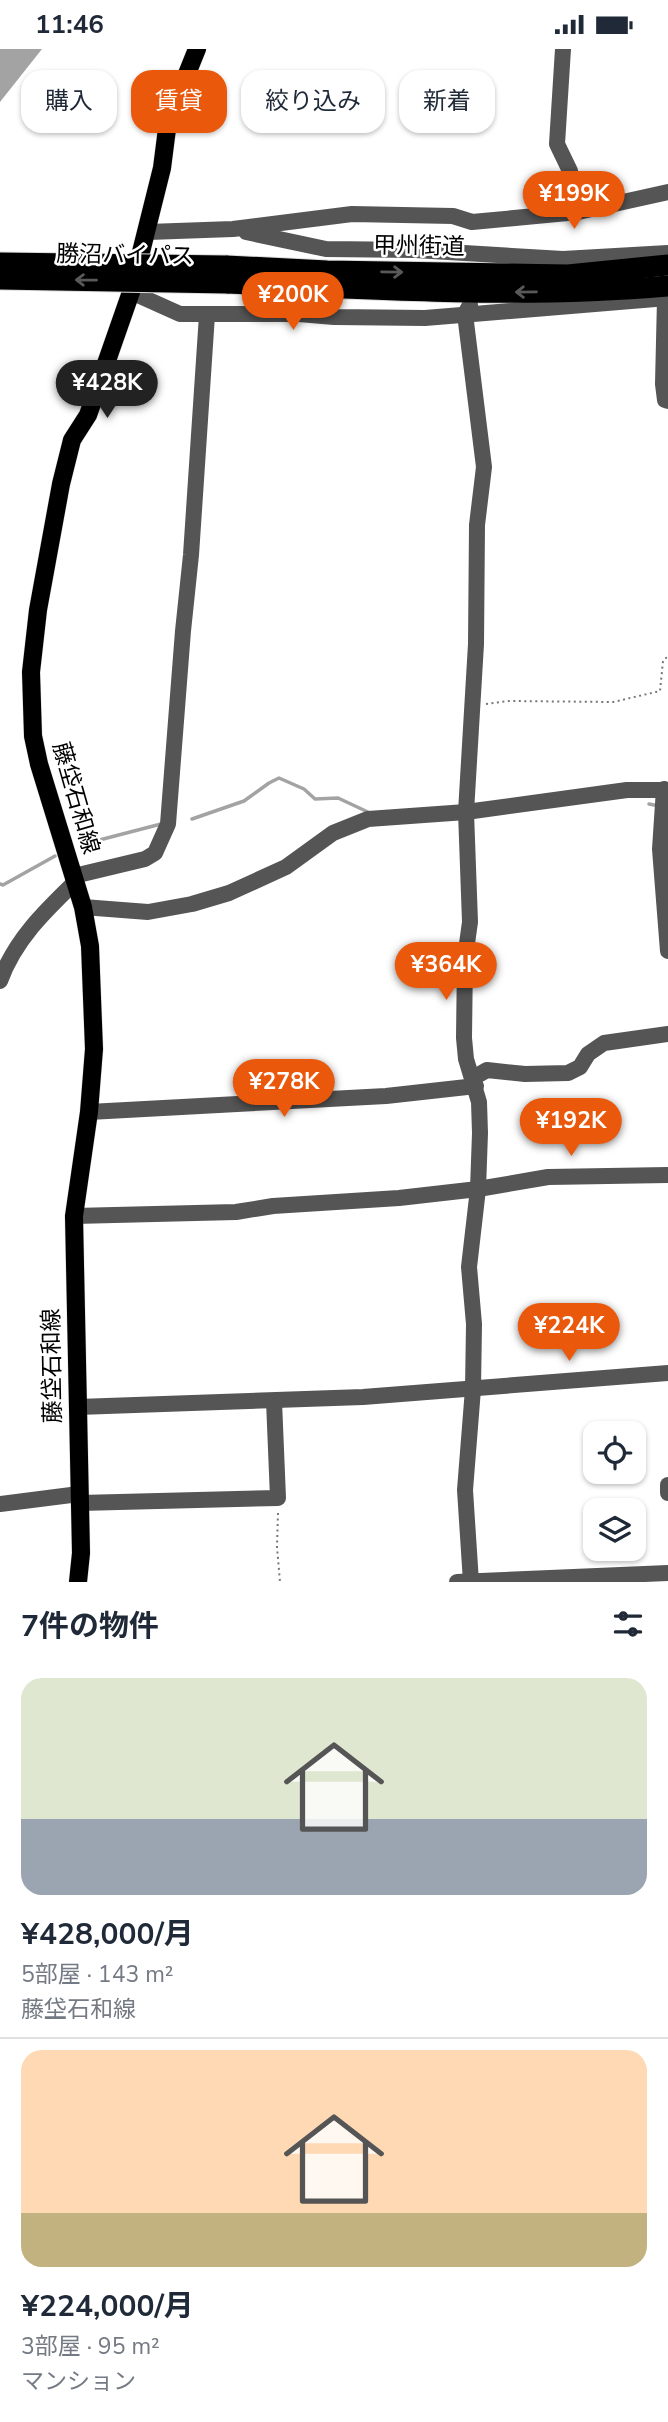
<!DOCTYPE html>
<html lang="ja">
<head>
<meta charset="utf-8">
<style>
  body { margin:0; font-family:"Nunito Sans","Noto Sans JP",sans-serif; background:#f6f6f7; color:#1f2937; height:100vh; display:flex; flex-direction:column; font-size:26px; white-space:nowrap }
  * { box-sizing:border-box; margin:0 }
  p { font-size:23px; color:#747a83 }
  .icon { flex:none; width:38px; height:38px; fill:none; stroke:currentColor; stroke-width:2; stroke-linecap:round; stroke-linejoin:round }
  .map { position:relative; height:1533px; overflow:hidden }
  .side { display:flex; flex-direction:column; background:#fff; flex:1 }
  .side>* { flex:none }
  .banner { position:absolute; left:21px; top:21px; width:626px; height:63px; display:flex; gap:14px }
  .fabs { position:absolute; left:583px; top:1372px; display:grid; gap:14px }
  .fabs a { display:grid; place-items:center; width:63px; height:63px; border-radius:14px; background:#fff; box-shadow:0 2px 5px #0004; font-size:35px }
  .price { position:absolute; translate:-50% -60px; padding:0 16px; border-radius:24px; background:#ea580c; color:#fff; font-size:23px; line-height:46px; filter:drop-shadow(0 2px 4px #0008) }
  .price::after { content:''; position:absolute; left:50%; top:42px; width:21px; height:16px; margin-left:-10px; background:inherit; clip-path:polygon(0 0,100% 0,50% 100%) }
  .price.selected { background:#222; color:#fff }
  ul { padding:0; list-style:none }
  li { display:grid; align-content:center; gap:14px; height:371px; padding:0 21px }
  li+li { border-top:2px solid #e0e1e3 }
  li span { display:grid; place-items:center; height:217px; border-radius:21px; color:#555 }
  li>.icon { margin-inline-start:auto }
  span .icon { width:126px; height:126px; fill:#fffc; stroke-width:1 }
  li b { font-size:30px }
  h2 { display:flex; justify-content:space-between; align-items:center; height:84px; padding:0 21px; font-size:30px }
  .chip { padding:0 24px; border-radius:21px; background:#fff; box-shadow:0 2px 5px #0004; font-size:24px; line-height:63px }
  .chip.selected { background:#ea580c; color:#fff }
  .status { display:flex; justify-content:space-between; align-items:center; height:49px; padding:0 35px; background:#fff; direction:ltr }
  .status svg { height:19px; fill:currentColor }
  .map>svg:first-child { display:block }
</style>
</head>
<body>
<div class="status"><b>11:46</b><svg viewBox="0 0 49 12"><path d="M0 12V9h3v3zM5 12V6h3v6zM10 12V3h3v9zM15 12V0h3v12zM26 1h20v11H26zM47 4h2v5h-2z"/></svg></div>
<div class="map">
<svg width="668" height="1533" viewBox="0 0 668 1533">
  <rect width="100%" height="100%" fill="#fff"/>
  <polygon fill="#a3a3a3" points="0,0 42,0 0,53"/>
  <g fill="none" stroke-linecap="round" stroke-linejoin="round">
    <g stroke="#a3a3a3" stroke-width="3.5">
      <polyline points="649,755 659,757"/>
      <polyline points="192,770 244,752 269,734 279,729 304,740 315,750 338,749 370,764"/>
      <polyline points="84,795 161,775"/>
      <polyline points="0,835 3,836 55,807"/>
    </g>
    <g stroke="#dbdbdb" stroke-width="19">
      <polyline id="major" points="78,1533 81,1504 74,1167 89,1063 94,1000 90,897 83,858 39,715 33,687 31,623 38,561 61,435 72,391 88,366 131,243 162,119 168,72 197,0"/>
    </g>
    <g stroke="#dbdbdb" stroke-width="23">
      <g id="highway">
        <polyline points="226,217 327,222 568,226 668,216"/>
        <path d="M227 234C374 240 521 250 668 237"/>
      </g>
    </g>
    <g stroke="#777" stroke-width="2" stroke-dasharray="2 3.5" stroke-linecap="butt">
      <polyline points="486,655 509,652 613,653 660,642 663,612 668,607"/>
      <polyline points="278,1464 277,1498 280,1533"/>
    </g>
    <g stroke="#555" stroke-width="16">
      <polyline points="563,0 557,95 570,122 578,163"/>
      <polyline points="148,183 233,180 352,165 453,167 472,173 578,163 668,143"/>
      <polyline points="246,183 326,200 415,201 563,210 668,204"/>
      <polyline points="131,243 180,265 299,265 334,268 425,269 668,249"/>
      <polyline points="665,250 663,335 665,351 668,352"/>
      <polyline points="470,256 465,265 484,418 477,476 476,595 466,763 470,873 465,909 464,989 466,1010 479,1053 480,1084 478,1140 469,1218 474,1275 473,1340 465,1441 471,1533"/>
      <polyline points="664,740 660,800 668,902"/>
      <polyline points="74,827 145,810 155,804 168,775 183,582 191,506 207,266"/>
      <polyline points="83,858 148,863 192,855 229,844 286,818 333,784 368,770 466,763 627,741 668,741"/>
      <path d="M0 932C15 891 44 863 75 833"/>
      <polyline points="473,1029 487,1021 525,1025 568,1024 580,1018 588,1005 604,994 668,985"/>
      <polyline points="89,1063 386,1047 476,1037"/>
      <polyline points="74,1167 236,1163 273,1157 399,1149 478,1140 548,1128 668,1126"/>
      <polyline points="78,1358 363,1348 668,1324"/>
      <polyline points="668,1436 668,1444"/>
      <polyline points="80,1454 278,1449 274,1352"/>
      <polyline points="0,1455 79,1445"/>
      <polyline points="457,1533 668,1524"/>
    </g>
    <use href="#major" stroke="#000" stroke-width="18"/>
    <use href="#highway" stroke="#000" stroke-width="21"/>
    <g stroke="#dbdbdb" stroke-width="23" stroke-linecap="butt">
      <g id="highway-bridge">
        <polyline points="0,214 226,217"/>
        <polyline points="0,230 227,234"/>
      </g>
    </g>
    <use href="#highway-bridge" stroke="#000" stroke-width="21"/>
  </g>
  <defs><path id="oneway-shaft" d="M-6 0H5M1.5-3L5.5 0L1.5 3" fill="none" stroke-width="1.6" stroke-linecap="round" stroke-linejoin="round" transform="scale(1.75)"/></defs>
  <g stroke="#595959">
    <use href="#oneway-shaft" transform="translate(392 223) rotate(1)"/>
    <use href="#oneway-shaft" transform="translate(86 231) rotate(-179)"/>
    <use href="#oneway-shaft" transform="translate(526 243) rotate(179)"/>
  </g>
  <g text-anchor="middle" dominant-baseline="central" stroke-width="5" stroke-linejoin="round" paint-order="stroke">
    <g font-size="23" fill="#000" stroke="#fff">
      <text transform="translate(419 197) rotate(1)">甲州街道</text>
      <text transform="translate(125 206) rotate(1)">勝沼バイパス</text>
      <text transform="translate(76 749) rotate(74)">藤垈石和線</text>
      <text transform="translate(52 1317) rotate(-91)">藤垈石和線</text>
    </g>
  </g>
</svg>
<div class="fabs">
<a><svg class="icon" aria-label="locate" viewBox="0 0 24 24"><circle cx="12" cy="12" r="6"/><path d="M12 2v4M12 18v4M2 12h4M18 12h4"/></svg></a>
<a><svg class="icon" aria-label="layers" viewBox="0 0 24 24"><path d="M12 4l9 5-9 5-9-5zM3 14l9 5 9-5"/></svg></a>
</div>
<b class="price" style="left:574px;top:182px">¥199K</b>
<b class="price" style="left:293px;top:283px">¥200K</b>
<b class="price selected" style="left:107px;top:371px">¥428K</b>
<b class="price" style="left:446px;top:953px">¥364K</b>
<b class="price" style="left:284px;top:1070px">¥278K</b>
<b class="price" style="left:571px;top:1109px">¥192K</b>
<b class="price" style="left:569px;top:1314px">¥224K</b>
<div class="banner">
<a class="chip">購入</a>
<a class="chip selected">賃貸</a>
<a class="chip">絞り込み</a>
<a class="chip">新着</a>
</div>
</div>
<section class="side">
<h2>7件の物件<svg class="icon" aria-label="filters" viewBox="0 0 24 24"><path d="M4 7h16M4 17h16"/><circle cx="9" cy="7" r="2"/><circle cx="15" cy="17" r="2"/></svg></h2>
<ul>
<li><span style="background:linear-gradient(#dfe7d0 65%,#9aa5b1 0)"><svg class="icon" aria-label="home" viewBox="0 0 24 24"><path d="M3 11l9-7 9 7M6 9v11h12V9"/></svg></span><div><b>¥428,000/月</b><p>5部屋 · 143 m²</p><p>藤垈石和線</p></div></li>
<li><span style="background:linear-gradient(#ffd9b3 75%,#c2b280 0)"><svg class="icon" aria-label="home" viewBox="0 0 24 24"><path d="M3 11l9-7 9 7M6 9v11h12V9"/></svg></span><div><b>¥224,000/月</b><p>3部屋 · 95 m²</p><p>マンション</p></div></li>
</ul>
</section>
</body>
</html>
